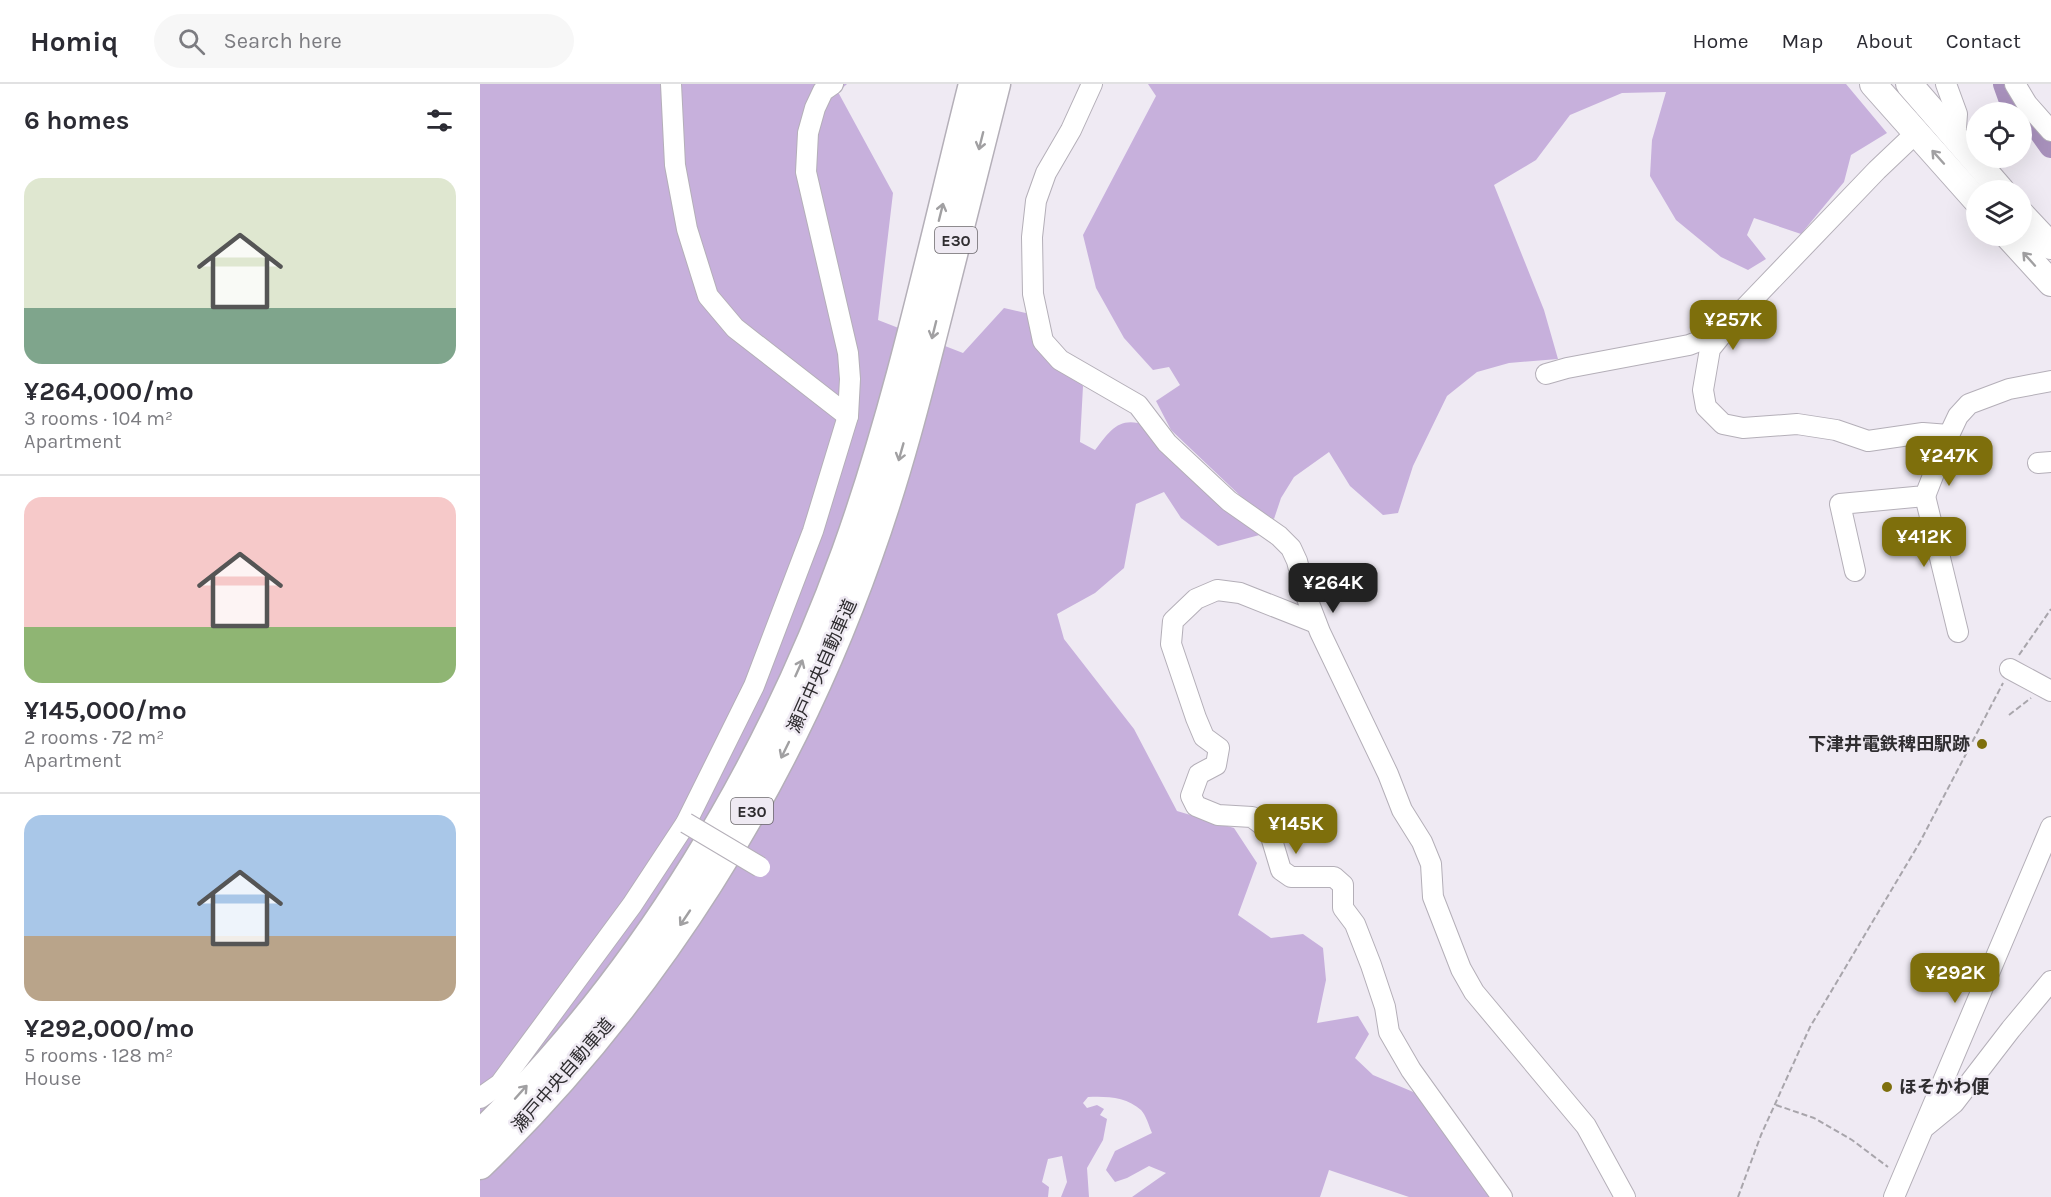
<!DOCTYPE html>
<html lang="en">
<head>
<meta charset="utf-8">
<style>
  body { margin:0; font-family:Karla,"Noto Sans JP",sans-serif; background:#f7f7f7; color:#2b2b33; height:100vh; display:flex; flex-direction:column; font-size:22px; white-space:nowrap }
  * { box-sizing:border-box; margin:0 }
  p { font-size:20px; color:#7c7c81 }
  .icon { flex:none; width:33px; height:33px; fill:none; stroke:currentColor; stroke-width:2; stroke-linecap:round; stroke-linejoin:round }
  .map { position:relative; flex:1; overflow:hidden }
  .side { display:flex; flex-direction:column; background:#fff; width:480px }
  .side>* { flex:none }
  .tools { position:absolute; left:1486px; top:18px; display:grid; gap:12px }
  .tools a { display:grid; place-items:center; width:66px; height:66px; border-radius:50%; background:#fff; box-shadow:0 6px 24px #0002; font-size:30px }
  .price { position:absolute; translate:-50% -51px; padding:0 14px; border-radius:12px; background:#7e6f0c; color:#fff; font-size:20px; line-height:39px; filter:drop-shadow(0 2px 3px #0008) }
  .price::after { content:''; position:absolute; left:50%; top:36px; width:18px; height:14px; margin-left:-9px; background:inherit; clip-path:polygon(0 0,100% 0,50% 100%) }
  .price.selected { background:#222; color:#fff }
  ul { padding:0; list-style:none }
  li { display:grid; align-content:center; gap:12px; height:318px; padding:0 24px }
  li+li { border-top:2px solid #e1e1e2 }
  li span { display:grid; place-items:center; height:186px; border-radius:18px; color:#555 }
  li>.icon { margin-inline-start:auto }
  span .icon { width:108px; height:108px; fill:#fffc; stroke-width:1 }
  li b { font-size:26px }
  h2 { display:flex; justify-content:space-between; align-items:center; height:72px; padding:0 24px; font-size:26px }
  header { display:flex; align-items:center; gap:36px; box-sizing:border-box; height:84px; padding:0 30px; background:#fff; border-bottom:2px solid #e1e1e2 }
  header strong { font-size:28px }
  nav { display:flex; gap:33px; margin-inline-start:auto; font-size:21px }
  .search { width:420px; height:54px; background:#f7f7f7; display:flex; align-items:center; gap:15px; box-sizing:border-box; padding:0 21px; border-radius:33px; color:#7c7c81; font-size:22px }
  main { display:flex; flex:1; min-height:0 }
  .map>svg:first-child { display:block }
</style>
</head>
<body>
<header>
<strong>Homiq</strong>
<div class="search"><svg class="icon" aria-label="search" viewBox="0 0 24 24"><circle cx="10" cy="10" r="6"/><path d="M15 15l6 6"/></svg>Search here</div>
<nav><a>Home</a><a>Map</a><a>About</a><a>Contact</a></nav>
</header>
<main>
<section class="side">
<h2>6 homes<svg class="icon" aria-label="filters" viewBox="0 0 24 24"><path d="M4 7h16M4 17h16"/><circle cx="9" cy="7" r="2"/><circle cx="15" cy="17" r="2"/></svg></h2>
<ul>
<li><span style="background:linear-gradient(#dfe7d0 70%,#7fa58c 0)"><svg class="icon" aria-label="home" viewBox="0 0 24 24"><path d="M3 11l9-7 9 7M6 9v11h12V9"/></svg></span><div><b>¥264,000/mo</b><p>3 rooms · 104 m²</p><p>Apartment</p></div></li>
<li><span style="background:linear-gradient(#f6c9c9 70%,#8fb573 0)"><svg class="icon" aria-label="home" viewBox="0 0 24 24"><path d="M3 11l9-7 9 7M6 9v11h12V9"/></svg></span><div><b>¥145,000/mo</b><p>2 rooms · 72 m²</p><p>Apartment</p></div></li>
<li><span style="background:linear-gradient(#a9c7e8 65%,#b9a48a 0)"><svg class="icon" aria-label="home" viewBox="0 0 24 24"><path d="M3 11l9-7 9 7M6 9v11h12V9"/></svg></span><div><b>¥292,000/mo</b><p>5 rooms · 128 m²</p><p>House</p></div></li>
</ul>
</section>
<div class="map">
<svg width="1571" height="1113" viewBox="0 0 1571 1113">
  <rect width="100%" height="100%" fill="#efeaf3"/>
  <g fill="#c7b0dc">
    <path d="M0 0H367L358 8 413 109 398 236 483 269 524 224 550 230 558 260 603 302 600 358 615 366C631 346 638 332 666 341L787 449 738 462 701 434 684 408 656 420 644 484 615 509 577 530 584 555 654 645 697 727 754 744 777 779 758 831 791 854 823 850 843 864 846 896 837 939 878 932 889 950 875 974 893 991 938 1010 1011 1113H929L849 1086 840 1113H652L686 1089 669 1082 647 1094 635 1098 626 1086 635 1067 672 1049C669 1042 666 1031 661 1026 647 1013 626 1012 608 1013L603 1019 607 1024 617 1021 624 1025 620 1031 627 1035 623 1056 607 1084 609 1113H581L587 1098 582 1072 568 1075 562 1098 569 1103 568 1113H0Z"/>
    <polygon points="668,0 1366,0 1407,49 1371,71 1364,98 1321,150 1274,134 1267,151 1286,175 1268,186 1241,173 1196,136 1170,92 1172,56 1186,8 1142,9 1090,31 1056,76 1014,101 1064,226 1078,275 1029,279 997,288 967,312 933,382 918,429 903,431 870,402 849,368 814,393 801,414 794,435 771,422 691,346 676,317 700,301 689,283 673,286 644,254 616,204 603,151 676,12"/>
  </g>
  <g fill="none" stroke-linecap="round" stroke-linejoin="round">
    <g stroke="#a891bc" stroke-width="24">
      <polyline points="1525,0 1530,14 1541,28"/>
      <polyline points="1542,30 1561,48 1571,62"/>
    </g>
    <g stroke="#b4afb8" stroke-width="22">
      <g id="minor">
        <polyline points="191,0 195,81 207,145 228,212 255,244 368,332"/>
        <polyline points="612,0 591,46 566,89 556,117 552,153 553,210 563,257 580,276 658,321 687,359 749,417 799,452 811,464 817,477 825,509 840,548 908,690 922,726 942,758 951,780 953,813 981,885 994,908 1106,1042 1145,1113"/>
        <polyline points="1466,0 1477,30 1476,44 1471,48"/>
        <polyline points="1535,0 1547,20 1571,47"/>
        <polyline points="1436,49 1397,86 1256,233 1230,265 1223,306 1226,323 1243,340 1263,344 1317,340 1356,346 1388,357 1443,349 1469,351"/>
        <polyline points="1066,290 1087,284 1209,261 1243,248"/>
        <polyline points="1558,379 1571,378"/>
        <polyline points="1445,412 1478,548"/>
        <polyline points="1375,487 1360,420 1445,412 1469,351 1478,332 1489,320 1529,305 1571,297"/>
        <polyline points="836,539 760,509 737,506 716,515 693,537 691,560 716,634 724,653 739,664 736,681 719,690 711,712 716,722 738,731 772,733 789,746 801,786 811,793 854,793 863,801 863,824 875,840 891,881 905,923 909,948 931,986 1022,1113"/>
        <polyline points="1530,585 1571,607"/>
        <polyline points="0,1014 20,1000 152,821 206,739 274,602 333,447 368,332 370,295 368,269 326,88 328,49 335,24 343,7 353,0"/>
        <polyline points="1446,1042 1474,1019 1531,945 1571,897"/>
        <polyline points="1414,1113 1571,743"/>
      </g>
    </g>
    <g stroke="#b4afb8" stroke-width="28">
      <g id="major">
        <polyline points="1393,0 1497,117"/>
        <polyline points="1429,0 1521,106"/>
        <polyline points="1542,131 1571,162"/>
        <polyline points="1528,152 1571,199"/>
      </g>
    </g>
    <g stroke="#b4afb8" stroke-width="31">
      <g id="highway">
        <path d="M0 1050C163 893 289 681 366 468 420 318 454 155 493 0"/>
        <path d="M0 1081C174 912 307 701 388 472 417 392 438 309 459 226 478 150 497 75 516 0"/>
      </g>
    </g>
    <g stroke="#a8a5ab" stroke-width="2" stroke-dasharray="6 3" stroke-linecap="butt">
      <polyline points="1539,571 1571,525"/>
      <polyline points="1529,631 1551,614"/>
      <polyline points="1296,1021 1334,1034 1372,1056 1408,1083"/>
      <polyline points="1258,1113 1281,1051 1330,943 1440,758 1523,599"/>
    </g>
    <use href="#minor" stroke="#fff" stroke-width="20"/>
    <use href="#major" stroke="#fff" stroke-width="26"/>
    <use href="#highway" stroke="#fff" stroke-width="28"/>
    <g stroke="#b4afb8" stroke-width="22" stroke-linecap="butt">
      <polyline id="minor-bridge" points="206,739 280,783"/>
    </g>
    <use href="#minor-bridge" stroke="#fff" stroke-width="20"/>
  </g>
  <defs><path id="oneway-shaft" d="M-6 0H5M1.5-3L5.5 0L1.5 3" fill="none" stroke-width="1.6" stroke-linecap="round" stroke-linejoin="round" transform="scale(1.5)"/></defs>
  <g stroke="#a1a0a2">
    <use href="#oneway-shaft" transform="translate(501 57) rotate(104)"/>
    <use href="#oneway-shaft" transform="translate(1458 73) rotate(-132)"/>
    <use href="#oneway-shaft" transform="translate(461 128) rotate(-76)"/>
    <use href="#oneway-shaft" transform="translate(1549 175) rotate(-132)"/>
    <use href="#oneway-shaft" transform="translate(454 246) rotate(104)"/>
    <use href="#oneway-shaft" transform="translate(421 368) rotate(106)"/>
    <use href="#oneway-shaft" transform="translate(319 584) rotate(-66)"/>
    <use href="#oneway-shaft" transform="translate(305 666) rotate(116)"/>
    <use href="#oneway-shaft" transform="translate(205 834) rotate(124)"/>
    <use href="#oneway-shaft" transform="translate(41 1008) rotate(-48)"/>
  </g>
  <g fill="#7e6f0c" stroke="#efeaf3" stroke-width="2">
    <circle cx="1502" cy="660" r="6"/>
    <circle cx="1407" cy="1003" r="6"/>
  </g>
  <g text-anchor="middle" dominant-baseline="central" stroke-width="5" stroke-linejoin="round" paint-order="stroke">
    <g fill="#efeaf3" stroke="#69666a" stroke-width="1.5">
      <rect x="455" y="143" width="42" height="26" rx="4.5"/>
      <rect x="251" y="714" width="42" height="26" rx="4.5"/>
    </g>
    <g font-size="16" font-weight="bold" fill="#2f2d30">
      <text x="476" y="156">E30</text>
      <text x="272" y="727">E30</text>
    </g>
    <g font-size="18" fill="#2f2d30" stroke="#efeaf3">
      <text transform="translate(342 582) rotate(-66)">瀬戸中央自動車道</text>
      <text transform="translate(83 991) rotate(-49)">瀬戸中央自動車道</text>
    </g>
    <g font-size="18" font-weight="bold" fill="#2f2d30" stroke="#efeaf3" text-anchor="end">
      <text x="1490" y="660">下津井電鉄稗田駅跡</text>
      <text x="1419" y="1003" text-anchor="start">ほそかわ便</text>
    </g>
  </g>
</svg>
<div class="tools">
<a><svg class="icon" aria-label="locate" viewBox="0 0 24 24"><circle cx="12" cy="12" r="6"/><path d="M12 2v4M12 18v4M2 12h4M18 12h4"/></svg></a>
<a><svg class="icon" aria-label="layers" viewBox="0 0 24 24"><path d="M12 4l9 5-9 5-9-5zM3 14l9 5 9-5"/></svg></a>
</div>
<b class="price" style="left:1253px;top:267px">¥257K</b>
<b class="price" style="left:1469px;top:403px">¥247K</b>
<b class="price" style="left:1444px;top:484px">¥412K</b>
<b class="price selected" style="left:853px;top:530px">¥264K</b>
<b class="price" style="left:816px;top:771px">¥145K</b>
<b class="price" style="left:1475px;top:920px">¥292K</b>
</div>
</main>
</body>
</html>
